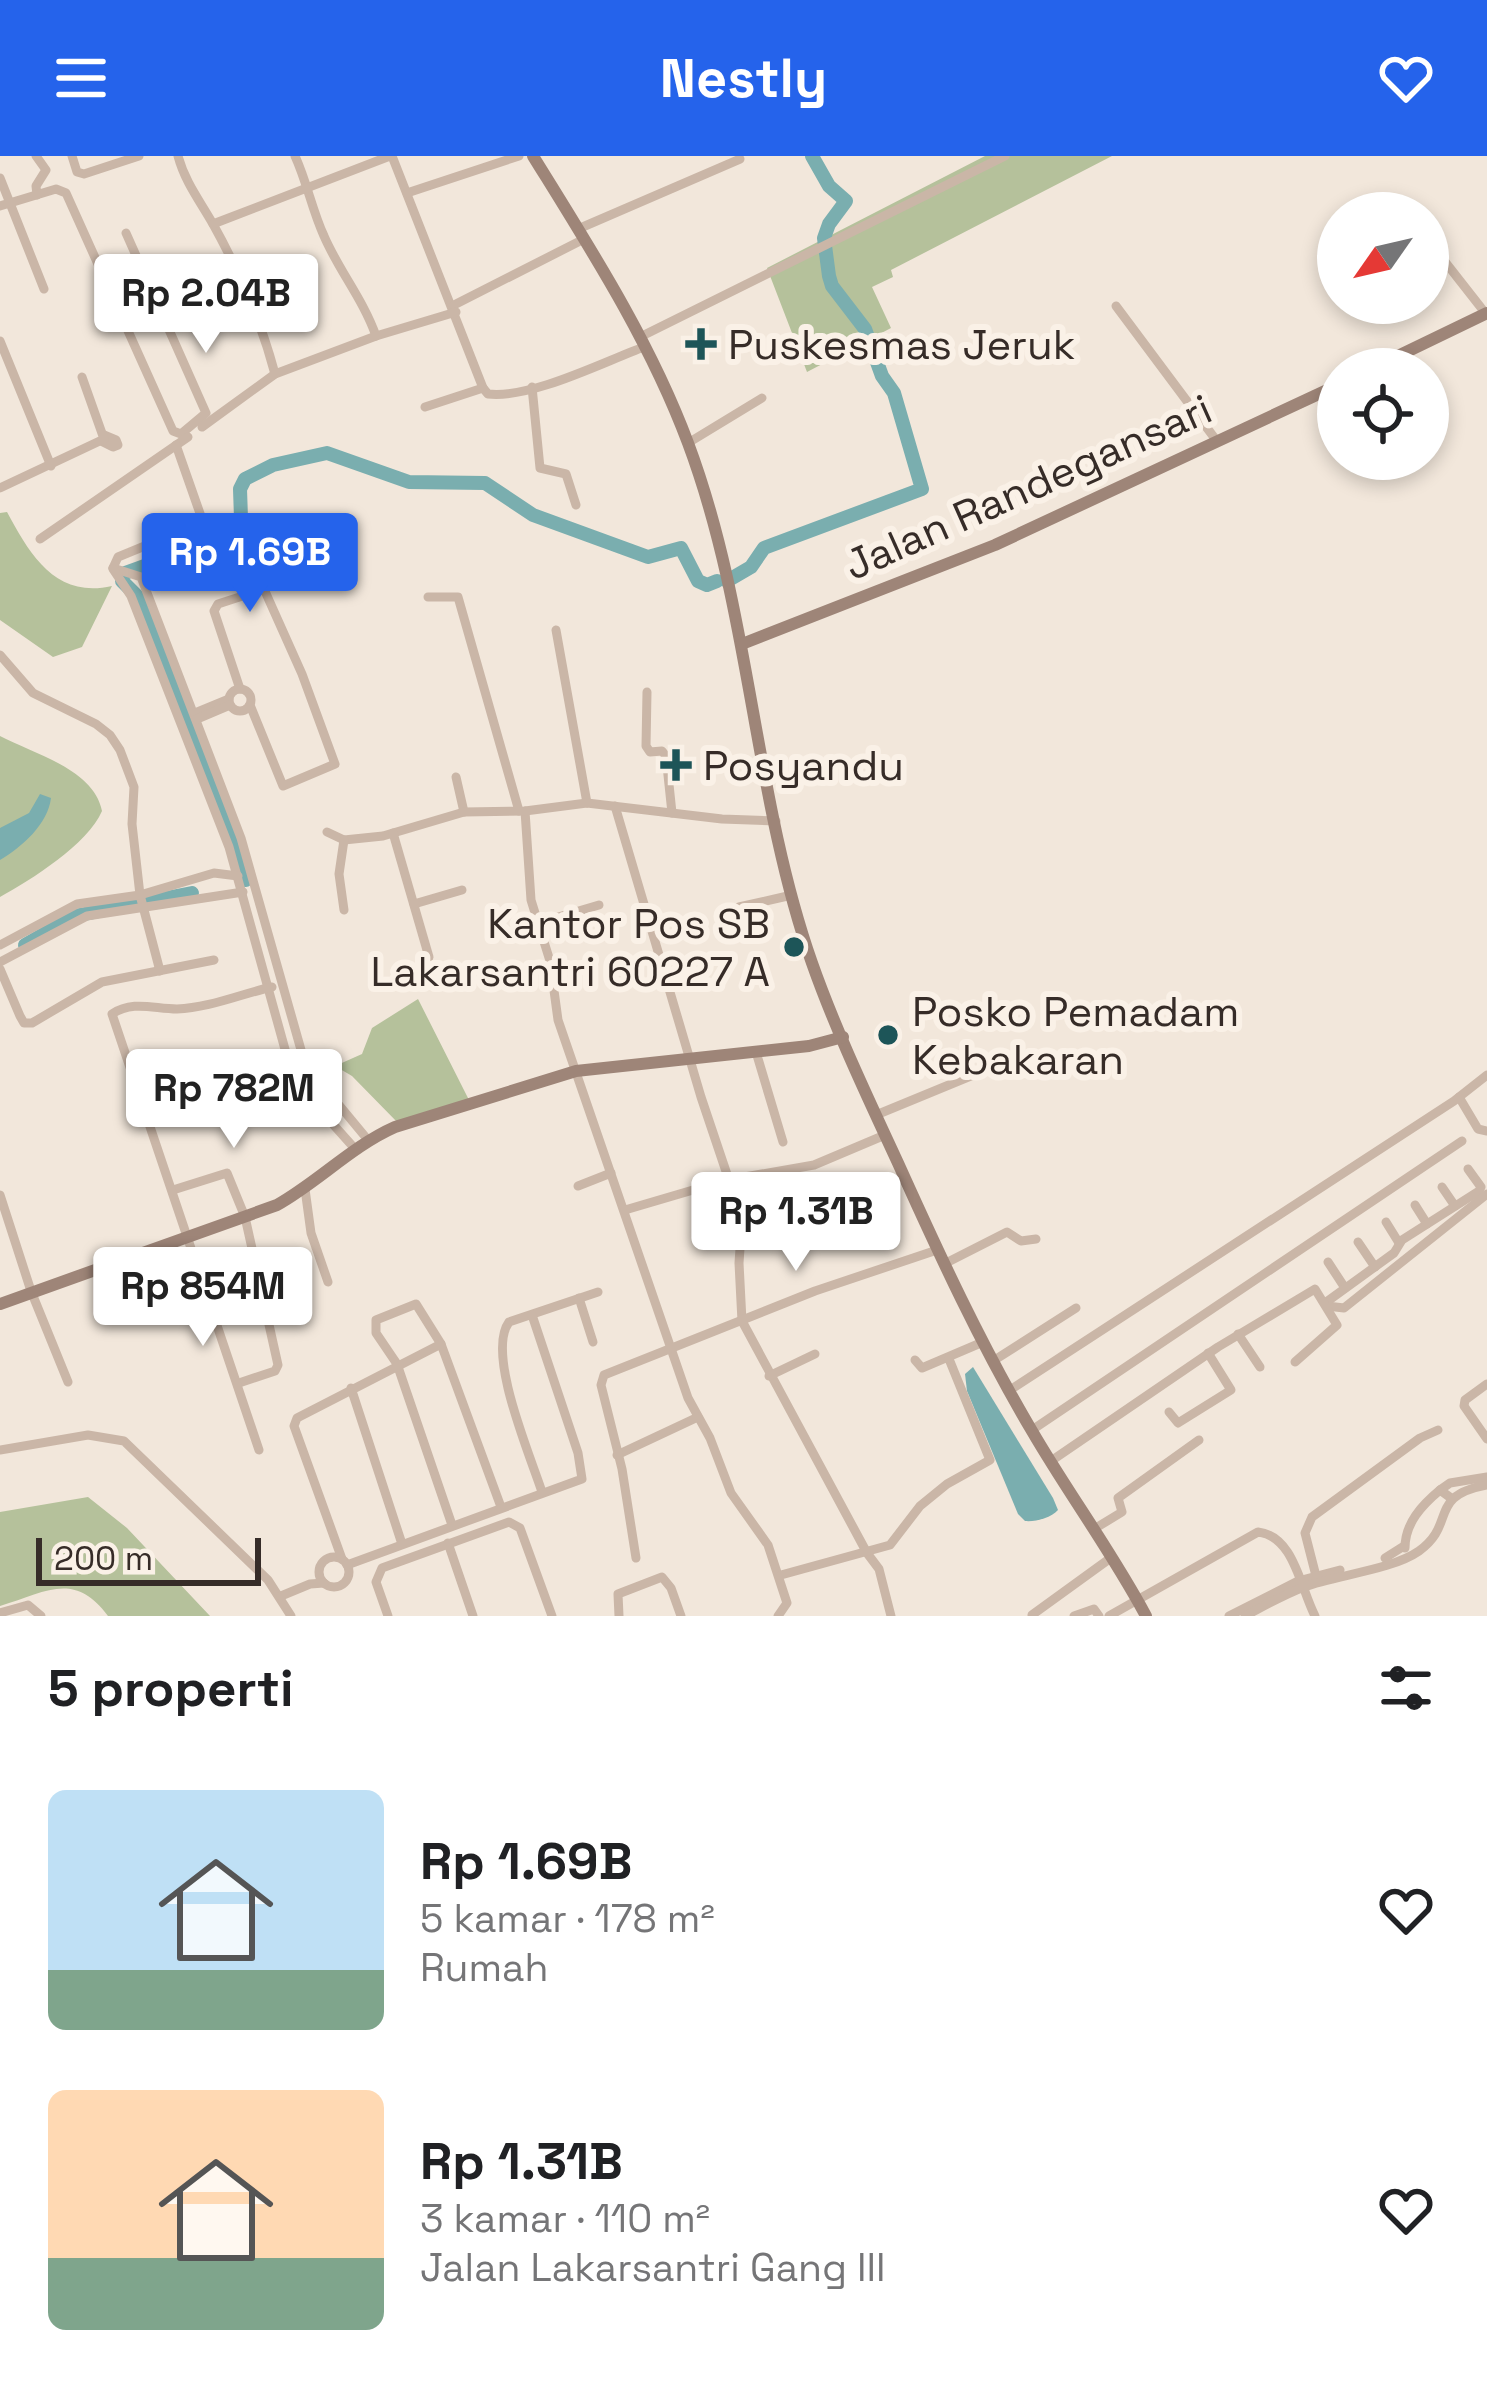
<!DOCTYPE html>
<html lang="id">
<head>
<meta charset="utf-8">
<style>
  body { margin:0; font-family:"Space Grotesk",sans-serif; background:#f6f6f6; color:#202124; height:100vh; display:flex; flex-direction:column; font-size:45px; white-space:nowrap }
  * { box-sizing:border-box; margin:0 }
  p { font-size:39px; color:#757577 }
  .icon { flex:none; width:66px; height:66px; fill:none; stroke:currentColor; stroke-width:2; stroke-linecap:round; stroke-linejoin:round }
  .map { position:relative; height:1460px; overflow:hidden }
  .sheet { display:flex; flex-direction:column; background:#fff; flex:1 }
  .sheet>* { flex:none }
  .needle { width:78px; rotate:236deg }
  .buttons { position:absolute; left:1317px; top:36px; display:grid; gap:24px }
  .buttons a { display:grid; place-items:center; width:132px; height:132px; border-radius:50%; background:#fff; box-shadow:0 6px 18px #0003; font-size:60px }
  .scale { position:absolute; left:36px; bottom:30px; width:225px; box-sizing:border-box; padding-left:12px; border:6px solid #362c28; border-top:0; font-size:33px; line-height:42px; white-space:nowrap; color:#362c28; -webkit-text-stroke:9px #faf1e7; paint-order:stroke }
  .price { position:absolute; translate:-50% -102px; padding:0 27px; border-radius:12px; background:#fff; color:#222; font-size:39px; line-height:78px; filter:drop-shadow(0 3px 6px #0008) }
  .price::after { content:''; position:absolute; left:50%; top:72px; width:36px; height:27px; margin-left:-18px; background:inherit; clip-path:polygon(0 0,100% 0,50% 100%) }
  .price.active { background:#2563eb; color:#fff }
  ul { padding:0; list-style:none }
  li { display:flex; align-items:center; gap:36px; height:300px; padding:0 48px }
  li span { display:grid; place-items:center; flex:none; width:336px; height:240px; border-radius:18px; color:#555 }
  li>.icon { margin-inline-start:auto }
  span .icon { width:144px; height:144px; fill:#fffc; stroke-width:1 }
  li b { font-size:51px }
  h2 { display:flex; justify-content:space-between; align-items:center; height:144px; padding:0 48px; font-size:51px }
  header { display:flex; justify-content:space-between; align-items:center; height:156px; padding:0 48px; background:#2563eb; color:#fff; font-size:54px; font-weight:800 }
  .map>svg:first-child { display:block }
</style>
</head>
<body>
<header><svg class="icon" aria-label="menu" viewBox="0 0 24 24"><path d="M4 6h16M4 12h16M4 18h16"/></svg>Nestly<svg class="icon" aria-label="heart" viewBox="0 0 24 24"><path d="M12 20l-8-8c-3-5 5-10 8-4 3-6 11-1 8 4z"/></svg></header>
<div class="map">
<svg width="1487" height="1460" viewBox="0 0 1487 1460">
  <rect width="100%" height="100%" fill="#f2e7db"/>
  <g fill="#b5c19b">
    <polygon points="985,0 1112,0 891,114 893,121 872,131 891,172 807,216 767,112"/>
    <path d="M7 356C30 399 56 443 112 430L82 491 53 501 0 464V357Z"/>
    <path d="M0 580C34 598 94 613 102 655 88 688 31 724 0 741Z"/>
    <polygon points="418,843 469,944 398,967 352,920 335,910 362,898 372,872"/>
    <path d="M88 1341 127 1372 210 1460H108C74 1414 45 1437 0 1450V1356Z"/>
  </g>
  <g fill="#7aaeaf">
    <path d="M40 638 51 642C48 668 22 691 0 704V672L29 657Z"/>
    <path d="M973 1211 1053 1342 1058 1354C1051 1362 1035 1366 1025 1365L1018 1358 967 1235 965 1218Z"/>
  </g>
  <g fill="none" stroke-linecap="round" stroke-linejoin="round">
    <g stroke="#7aaeaf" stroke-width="14">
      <polyline points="125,417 230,379 241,362 240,333 245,323 273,309 327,297 409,326 485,327 533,359 648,401 681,392 698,425 707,429 717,425"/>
      <polyline points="122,425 139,442 246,724"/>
      <polyline points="727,425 751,411 764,392 922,333 894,237 882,220 865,173 832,130 829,120 824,82 829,68 846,45 829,30 812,0"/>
      <polyline points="151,745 192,737"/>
      <polyline points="25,789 75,760 133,748"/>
    </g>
    <g stroke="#cab6a7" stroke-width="9">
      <polyline points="36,0 46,14 36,30 37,39"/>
      <polyline points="72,0 77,16 84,18 139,0"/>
      <path d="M178 0C185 26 200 45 213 68 239 115 261 165 275 218"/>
      <path d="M295 0C307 26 312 54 324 80 339 115 363 143 376 180"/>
      <polyline points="392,0 483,232"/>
      <polyline points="0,22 44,133"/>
      <polyline points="407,37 519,0"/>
      <polyline points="0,50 56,33 66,37 173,275 181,278 206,257 126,77"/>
      <polyline points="1402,51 1407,57"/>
      <polyline points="213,68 390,0"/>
      <polyline points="578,73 740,3"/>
      <polyline points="1428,84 1486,158"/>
      <polyline points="454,149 584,83"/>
      <polyline points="1116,150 1216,284"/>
      <polyline points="117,152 152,138"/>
      <polyline points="640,181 1005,0"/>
      <polyline points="0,185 51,310"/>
      <polyline points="532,231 540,312 566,318 576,349"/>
      <path d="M425 251 483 232 488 238C531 243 603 206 644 191"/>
      <polyline points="202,271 275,218 376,180 456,156"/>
      <polyline points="101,285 113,291 118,289 116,284 104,279"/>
      <polyline points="688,287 762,242"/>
      <polyline points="0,332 104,283 82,221"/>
      <polyline points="40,383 188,281"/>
      <polyline points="113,412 141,421 241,682 305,908 368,984"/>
      <polyline points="113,412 118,401 203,366 176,289"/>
      <polyline points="113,413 131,440 229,691 291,915 306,938 356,994"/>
      <polyline points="428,441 458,441 519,655"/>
      <polyline points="556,474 587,647"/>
      <polyline points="0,499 33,537 96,568 110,579 120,594 134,631 132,668 140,739 160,815"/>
      <polyline points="240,533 214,455 218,448 264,433 302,518 335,608 283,630 250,549"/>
      <circle cx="240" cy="544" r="11"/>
      <polyline points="647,536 646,590 650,596 662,595 666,600 672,657"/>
      <polyline points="195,557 229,543"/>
      <polyline points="197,563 230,549"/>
      <polyline points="456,621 464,656"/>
      <polyline points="615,650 701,941 742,1063 739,1107 742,1165 867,1397 879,1413 891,1460"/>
      <polyline points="525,655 531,744 550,805 558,864 688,1242 710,1282 731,1337 768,1389 787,1447 778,1460"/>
      <polyline points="327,676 344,684 383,680 464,656 525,655 587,647 722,663 776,665"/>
      <polyline points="393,677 429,801"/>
      <polyline points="344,684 339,718 344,754"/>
      <polyline points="414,748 462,734"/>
      <polyline points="739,751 792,739"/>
      <polyline points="538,767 599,749"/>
      <polyline points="0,789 77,748 140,739 214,717 238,720"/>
      <polyline points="0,806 87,760 243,736"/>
      <polyline points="0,813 20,860 24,867 32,867 102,826 214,804"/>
      <polyline points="756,896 783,986"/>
      <polyline points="1459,941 1478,973 1487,975"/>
      <polyline points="876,959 995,910"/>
      <polyline points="578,1030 611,1017"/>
      <polyline points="1442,1031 1455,1050"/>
      <polyline points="305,1033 311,1077 328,1126"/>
      <polyline points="173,1034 227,1017 245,1061 278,1209 275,1215 239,1227"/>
      <polyline points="0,1039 31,1135 68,1226"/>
      <polyline points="1415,1049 1427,1068"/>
      <polyline points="625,1054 727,1024 814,1009 885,979"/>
      <polyline points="1386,1066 1399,1087"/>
      <polyline points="1358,1086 1375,1111"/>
      <polyline points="1328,1106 1345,1132"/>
      <polyline points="944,1108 1007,1076 1021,1085 1036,1083"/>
      <polyline points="579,1142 593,1186"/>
      <polyline points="1325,1147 1394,1097 1402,1084 1479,1035 1481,1031 1468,1013"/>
      <polyline points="1327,1150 1344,1152 1487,1038"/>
      <polyline points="1238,1178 1260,1211"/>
      <polyline points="441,1188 416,1148 376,1164 376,1177 397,1208 452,1369"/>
      <polyline points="915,1204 922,1212 983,1186"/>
      <polyline points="993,1205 1076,1152"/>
      <polyline points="769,1220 815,1198"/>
      <polyline points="1487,1228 1465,1244 1464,1250 1487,1283"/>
      <polyline points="351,1232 402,1388"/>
      <polyline points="1010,1234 1454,945 1487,919"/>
      <polyline points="1169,1256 1178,1267 1231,1234 1208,1197"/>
      <polyline points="1032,1274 1462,985"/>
      <polyline points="0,1294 88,1279 124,1285 268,1424 291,1460"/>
      <path d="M259 1294 112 858C133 844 154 853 177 853 209 852 241 838 272 831"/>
      <polyline points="617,1299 698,1261"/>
      <polyline points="1051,1305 1218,1191 1315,1133 1337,1169 1295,1206"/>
      <polyline points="1440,1334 1450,1327 1487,1321"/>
      <path d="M542 1336C530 1299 486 1197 509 1166L598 1136"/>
      <polyline points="1094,1373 1122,1356 1118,1342 1199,1284"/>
      <polyline points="448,1387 473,1460"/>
      <path d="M1405 1392C1405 1367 1422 1349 1440 1334L1451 1342"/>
      <circle cx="334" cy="1416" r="15"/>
      <polyline points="636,1402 622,1313 601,1229 604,1219 815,1135 937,1094"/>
      <polyline points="1385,1402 1404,1390"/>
      <polyline points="342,1403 294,1270 297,1262 441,1188 501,1351"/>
      <polyline points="347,1409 582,1323 578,1297 532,1159"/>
      <polyline points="781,1419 890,1389 920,1350 947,1328 990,1304 949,1203"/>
      <polyline points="1316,1420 1305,1377 1312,1361 1420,1282 1438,1274"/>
      <polyline points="281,1440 310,1428 324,1427"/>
      <polyline points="0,1457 28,1449 41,1460"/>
      <polyline points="1032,1459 1112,1401"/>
      <polyline points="388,1460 376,1426 382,1412 509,1366 520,1372 552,1460"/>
      <polyline points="619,1460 618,1438 662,1421 671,1432 681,1460"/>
      <polyline points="1074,1460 1094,1453 1099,1460"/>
      <path d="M1109 1460 1258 1376C1294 1380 1300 1431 1315 1460"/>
      <polyline points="1229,1460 1298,1425 1340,1414"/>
      <path d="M1245 1460C1264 1450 1283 1439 1304 1431 1336 1419 1392 1414 1419 1395 1457 1368 1427 1340 1487 1329"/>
    </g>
    <g stroke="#9e8578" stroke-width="12">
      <path d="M533 0C590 92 650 185 688 287 751 455 753 639 812 807 836 875 868 942 898 1007 939 1098 981 1189 1032 1275 1068 1337 1112 1396 1146 1460"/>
      <polyline points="1371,213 1487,157"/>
      <polyline points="742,488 995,389 1338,229"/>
      <path d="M0 1148 277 1049C318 1026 352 990 395 971L576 915 809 890 843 881"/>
    </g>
  </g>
  <g fill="#1d5558" stroke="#faf1e7" stroke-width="4.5">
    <path d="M695 170h12v12h12v12h-12v12h-12v-12h-12v-12h12z"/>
    <path d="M670 591h12v12h12v12h-12v12h-12v-12h-12v-12h12z"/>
    <circle cx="794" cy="791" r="12"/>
    <circle cx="888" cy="879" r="12"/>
  </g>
  <g text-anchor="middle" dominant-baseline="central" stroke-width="12" stroke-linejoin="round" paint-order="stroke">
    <g font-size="42" fill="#362c28" stroke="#faf1e7" text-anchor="start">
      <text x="728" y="188">Puskesmas Jeruk</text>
      <text x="703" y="609">Posyandu</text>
      <text x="770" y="767" text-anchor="end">Kantor Pos SB<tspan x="770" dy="48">Lakarsantri 60227 A</tspan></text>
      <text x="912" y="855">Posko Pemadam<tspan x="912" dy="48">Kebakaran</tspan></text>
    </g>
    <g font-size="42" fill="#362c28" stroke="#faf1e7">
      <text transform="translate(1028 331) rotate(-24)">Jalan Randegansari</text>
    </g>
  </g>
</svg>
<div class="buttons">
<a><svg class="needle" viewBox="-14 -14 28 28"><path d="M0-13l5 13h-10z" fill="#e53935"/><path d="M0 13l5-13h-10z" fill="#757577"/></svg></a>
<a><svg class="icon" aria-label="locate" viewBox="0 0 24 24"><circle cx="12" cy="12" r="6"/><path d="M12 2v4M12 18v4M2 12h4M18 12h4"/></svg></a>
</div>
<div class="scale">200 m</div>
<b class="price" style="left:206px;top:200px">Rp 2.04B</b>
<b class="price active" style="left:250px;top:459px">Rp 1.69B</b>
<b class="price" style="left:234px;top:995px">Rp 782M</b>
<b class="price" style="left:796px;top:1118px">Rp 1.31B</b>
<b class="price" style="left:203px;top:1193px">Rp 854M</b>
</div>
<section class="sheet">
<h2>5 properti<svg class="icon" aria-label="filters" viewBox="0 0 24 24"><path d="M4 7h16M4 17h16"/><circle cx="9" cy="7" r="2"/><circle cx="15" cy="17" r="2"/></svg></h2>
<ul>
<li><span style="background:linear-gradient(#bfe0f5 75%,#7fa58c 0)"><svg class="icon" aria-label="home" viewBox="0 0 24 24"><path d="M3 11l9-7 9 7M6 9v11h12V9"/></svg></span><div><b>Rp 1.69B</b><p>5 kamar · 178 m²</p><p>Rumah</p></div><svg class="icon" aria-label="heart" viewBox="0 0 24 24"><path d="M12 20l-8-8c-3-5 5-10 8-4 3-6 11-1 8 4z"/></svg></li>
<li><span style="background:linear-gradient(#ffd9b3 70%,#7fa58c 0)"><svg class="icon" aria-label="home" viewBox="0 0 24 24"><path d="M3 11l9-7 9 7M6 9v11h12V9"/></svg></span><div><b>Rp 1.31B</b><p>3 kamar · 110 m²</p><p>Jalan Lakarsantri Gang III</p></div><svg class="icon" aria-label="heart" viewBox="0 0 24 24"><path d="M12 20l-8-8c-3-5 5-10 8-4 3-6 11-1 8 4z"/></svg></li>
</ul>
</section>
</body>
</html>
